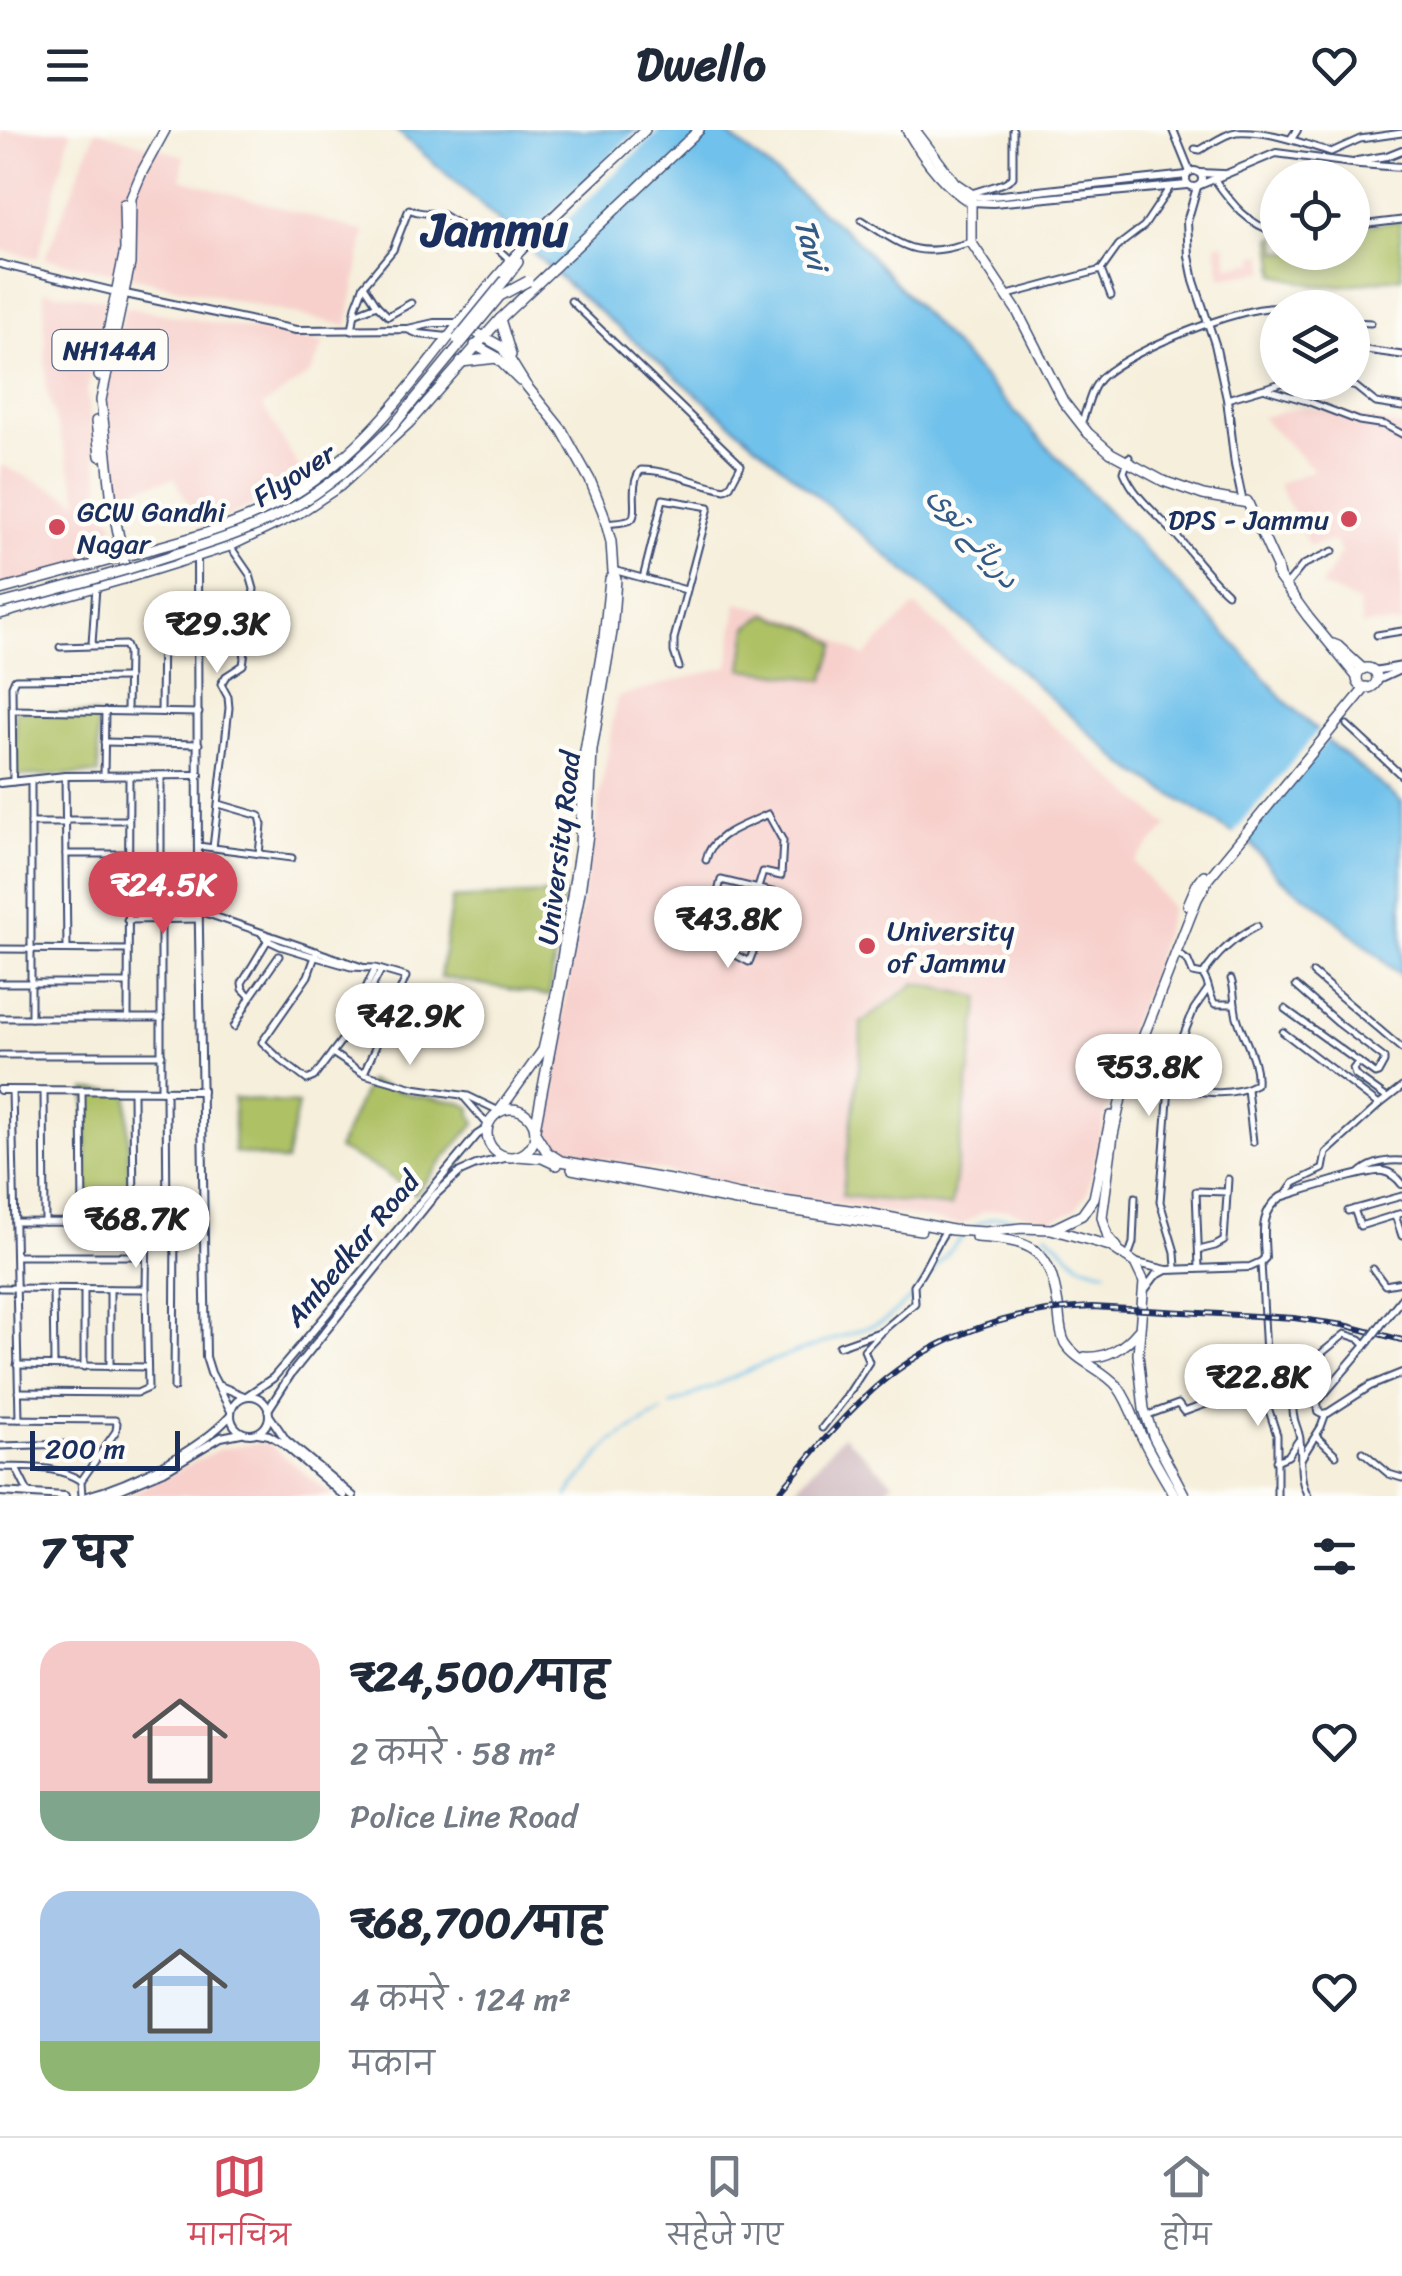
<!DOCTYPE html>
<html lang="hi">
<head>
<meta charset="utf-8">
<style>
  body { margin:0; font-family:Sriracha,"Playpen Sans Arabic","Playpen Sans Deva",sans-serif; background:#f2f2f3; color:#1f2937; height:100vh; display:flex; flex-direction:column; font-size:38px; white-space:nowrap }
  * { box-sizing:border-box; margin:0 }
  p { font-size:32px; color:#747a83 }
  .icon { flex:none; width:55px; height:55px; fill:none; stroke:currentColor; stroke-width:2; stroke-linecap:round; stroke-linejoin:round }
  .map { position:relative; height:1366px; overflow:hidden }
  .details { display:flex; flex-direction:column; background:#fff; flex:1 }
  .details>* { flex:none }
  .controls { position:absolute; left:1260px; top:30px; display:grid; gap:20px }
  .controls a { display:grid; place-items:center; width:110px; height:110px; border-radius:50%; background:#fff; box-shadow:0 5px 15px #0003; font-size:50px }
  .scale { position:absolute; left:30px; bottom:25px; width:150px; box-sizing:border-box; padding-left:10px; border:5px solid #1b2f5e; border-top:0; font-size:28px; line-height:35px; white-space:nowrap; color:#1b2f5e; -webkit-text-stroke:8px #fdfcf7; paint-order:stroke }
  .price { position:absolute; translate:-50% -85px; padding:0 22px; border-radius:35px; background:#fff; color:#222; font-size:32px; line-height:65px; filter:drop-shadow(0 2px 5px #0008) }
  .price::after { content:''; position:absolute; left:50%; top:60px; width:30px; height:22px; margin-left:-15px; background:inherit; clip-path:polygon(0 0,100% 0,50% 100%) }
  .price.current { background:#d1495b; color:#fff }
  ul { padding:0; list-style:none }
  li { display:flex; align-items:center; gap:30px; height:250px; padding:0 40px }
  li span { display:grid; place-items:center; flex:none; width:280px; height:200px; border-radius:30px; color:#555 }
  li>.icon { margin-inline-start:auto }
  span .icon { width:120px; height:120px; fill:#fffc; stroke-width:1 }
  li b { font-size:42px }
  h2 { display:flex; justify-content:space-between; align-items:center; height:120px; padding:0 40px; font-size:42px }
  header { display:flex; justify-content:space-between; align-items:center; height:130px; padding:0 40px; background:#fff; font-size:45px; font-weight:700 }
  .tabs { display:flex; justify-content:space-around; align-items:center; height:140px; border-top:2px solid #e0e1e3; background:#fff; font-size:28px; color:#747a83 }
  .tabs a { display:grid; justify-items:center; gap:5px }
  .tabs .current { color:#d1495b }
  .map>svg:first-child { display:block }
</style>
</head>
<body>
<header><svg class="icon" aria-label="menu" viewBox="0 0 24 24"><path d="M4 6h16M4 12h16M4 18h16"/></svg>Dwello<svg class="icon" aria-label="heart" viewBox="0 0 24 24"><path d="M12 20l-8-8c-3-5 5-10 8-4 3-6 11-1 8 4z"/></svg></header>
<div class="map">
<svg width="1402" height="1366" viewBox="0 0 1402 1366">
  <rect width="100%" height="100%" fill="#fdfcf7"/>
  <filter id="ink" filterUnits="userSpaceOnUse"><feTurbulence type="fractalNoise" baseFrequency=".01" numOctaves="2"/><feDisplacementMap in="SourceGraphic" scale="20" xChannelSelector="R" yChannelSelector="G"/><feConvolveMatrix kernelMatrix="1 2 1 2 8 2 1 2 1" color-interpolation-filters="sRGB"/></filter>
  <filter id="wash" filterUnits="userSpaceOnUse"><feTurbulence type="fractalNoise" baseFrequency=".0048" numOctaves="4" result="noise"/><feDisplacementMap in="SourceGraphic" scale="40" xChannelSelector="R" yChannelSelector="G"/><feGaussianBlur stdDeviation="2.25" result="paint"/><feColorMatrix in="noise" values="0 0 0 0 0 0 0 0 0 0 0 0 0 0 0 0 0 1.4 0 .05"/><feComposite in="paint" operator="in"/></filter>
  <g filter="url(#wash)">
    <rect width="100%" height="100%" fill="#f6efdc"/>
    <g fill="#f7d0cc">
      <polygon points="0,0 71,0 38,128 0,120"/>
      <polygon points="96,0 184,26 181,49 365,102 347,196 45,128"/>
      <polygon points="1225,113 1228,136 1255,132 1255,125 1264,124 1267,141 1221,148 1216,114"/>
      <polygon points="44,161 106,170 87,262 104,384 113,389 118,428 0,459 0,337 4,336 80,372 46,257"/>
      <polygon points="125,177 324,213 311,243 263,276 306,350 200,399 175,348 115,364 104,273"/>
      <polygon points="1304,277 1334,281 1402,297 1402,360 1400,362 1402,367 1402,494 1362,495 1358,472 1321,456 1341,423 1335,411 1309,416 1278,354 1314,340 1261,287"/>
      <polygon points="737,473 768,480 821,500 864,527 915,476 1168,696 1134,732 1171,778 1149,854 1120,921 1087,1063 1075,1080 1047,1091 1007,1079 983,1082 961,1095 757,1060 555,1019 543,999 617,567 729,536"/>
      <polygon points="266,1312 334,1366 127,1366 220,1319"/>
    </g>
    <polygon fill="#d2bec3" points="843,1305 893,1352 879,1366 789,1366"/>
    <g fill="#aec165" stroke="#647862" stroke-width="2.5">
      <polygon points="1400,91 1402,147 1349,155 1318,156 1276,145 1272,108 1277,107 1278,122 1352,122 1353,97"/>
      <polygon points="767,484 814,500 836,514 824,550 742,539 748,497"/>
      <polygon points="15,580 97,585 99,644 15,646"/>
      <polygon points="564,763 549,866 440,847 452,769"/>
      <polygon points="916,853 980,867 951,1077 842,1066 860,928 861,893"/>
      <polygon points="368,951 413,965 460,972 471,978 471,985 476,992 415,1064 380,1040 338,1019"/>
      <polygon points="86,960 128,961 129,1086 87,1085"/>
      <polygon points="234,968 298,974 286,1032 234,1022"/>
    </g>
    <polygon fill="#6fc1eb" stroke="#4578a4" stroke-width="2.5" points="396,0 723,0 854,108 1079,351 1238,517 1286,572 1332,615 1402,672 1402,847 1326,781 1277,746 1252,715 1126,636 983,507 567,154 464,59"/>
    <g fill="#f6efdc">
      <polygon points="638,0 660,0 529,126 518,116"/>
      <polygon points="1320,598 1329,607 1242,714 1231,707"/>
    </g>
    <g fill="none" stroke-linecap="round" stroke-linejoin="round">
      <g stroke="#6fc1eb" stroke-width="2.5">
        <path d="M972 1099C988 1085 1010 1083 1029 1094"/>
        <polyline points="1046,1103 1080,1134 1106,1141"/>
        <polyline points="671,1275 763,1234 883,1192 910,1169 956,1113 966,1104"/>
        <polyline points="568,1366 574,1356 611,1312 662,1281"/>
      </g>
    </g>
  </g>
  <g filter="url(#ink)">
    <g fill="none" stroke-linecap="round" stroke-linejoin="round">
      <g stroke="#3c4c71" stroke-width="9">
        <g id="minor">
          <path d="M1195 19 1200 20C1211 14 1224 4 1236 2 1270 0 1300 13 1331 22L1360 9 1402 3"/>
          <path d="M1215 50C1232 74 1248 95 1278 103"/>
          <polyline points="972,63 1004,53 1013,47 1013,0"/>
          <path d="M862 90C907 119 917 129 971 112"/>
          <polyline points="1352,96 1402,90"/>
          <polyline points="1101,140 1111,166"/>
          <polyline points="364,155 377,175"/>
          <polyline points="1008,165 1101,140 1119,115 1144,96 1170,57"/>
          <path d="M571 171 741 335 730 356 725 359C697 354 670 340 641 340 628 355 639 381 632 389 627 393 613 393 606 394"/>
          <polyline points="354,184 377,175 388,186 411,173"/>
          <polyline points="1352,192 1371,193"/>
          <path d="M352 201 356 176 364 155 393 120 409 79C423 86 430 81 443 85L496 117 511 131"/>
          <polyline points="1352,218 1402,225"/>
          <polyline points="1336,252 1356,257 1376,273 1402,277"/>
          <polyline points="1266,259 1307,271 1359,291 1385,295 1402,304"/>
          <polyline points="1227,269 1285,252"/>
          <path d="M1083 289C1088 275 1091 257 1103 246 1130 221 1241 175 1278 178"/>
          <path d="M1129 327 1124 342C1135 368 1156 383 1174 403 1192 423 1207 445 1227 463"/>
          <polyline points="613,440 686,460"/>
          <polyline points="643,448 663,369 709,377 674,509 674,522 679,537"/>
          <polyline points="1285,457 1303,435 1333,421"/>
          <polyline points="1377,505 1402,501"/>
          <polyline points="92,514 96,457"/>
          <polyline points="60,517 125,515 128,522 127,581"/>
          <polyline points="13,580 199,583"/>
          <polyline points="161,582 162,493"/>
          <polyline points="1347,595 1402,646"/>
          <polyline points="104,612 199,614"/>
          <polyline points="65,646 67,819"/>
          <polyline points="104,646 105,581"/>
          <polyline points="161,646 161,961"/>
          <polyline points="13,652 12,556 15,549 128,548"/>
          <polyline points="219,674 260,686 262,695 259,724"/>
          <polyline points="66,690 128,690"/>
          <polyline points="31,693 66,693"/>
          <polyline points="198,716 292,728"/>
          <polyline points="213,718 229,578 228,567 221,554 226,546 243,535 254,459 250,445 230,416"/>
          <polyline points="66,724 128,724"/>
          <path d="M706 730C711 704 746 695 768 684L783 711 781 746 763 742 758 758"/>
          <polygon points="721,750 776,763 749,832 734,824 719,758"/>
          <polyline points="199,781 365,838"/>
          <polyline points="127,790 199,789"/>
          <polyline points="262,804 267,810 280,816 316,827 351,837 375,838 406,847 364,943"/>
          <polyline points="0,819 127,820"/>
          <polyline points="317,821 308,846 262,912 281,930 307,950 314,947 332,923"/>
          <polyline points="1177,823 1188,831 1193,843 1203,845"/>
          <polyline points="381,840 350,899 332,923 364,944 414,958 468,966 499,981"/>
          <polyline points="1313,843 1402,919"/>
          <polyline points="0,853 128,853"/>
          <polyline points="250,866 243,859 242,853 269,808"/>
          <path d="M1235 874H1215C1208 864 1210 854 1203 845 1217 823 1234 808 1257 796"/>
          <polyline points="1285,879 1375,944 1378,943 1384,932 1384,928 1338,893 1296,856"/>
          <polyline points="0,888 162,888"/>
          <polyline points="31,888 31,651"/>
          <polyline points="128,888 129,646"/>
          <polyline points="234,897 251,866 279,826"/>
          <polyline points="1283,902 1379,975"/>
          <polyline points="343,906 375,839"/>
          <polyline points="0,925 162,925"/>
          <polyline points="1359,932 1353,939 1355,945 1387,968"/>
          <path d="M1169 957C1198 961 1228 969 1256 954 1258 931 1245 912 1238 890 1233 877 1236 863 1231 849"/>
          <polyline points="1247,959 1253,1012"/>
          <polyline points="12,960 19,1289"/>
          <polyline points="44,961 45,1092"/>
          <polyline points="82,961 83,1092"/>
          <polyline points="133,961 134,1093"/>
          <polyline points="166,961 167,1093"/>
          <polyline points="463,966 489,996"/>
          <path d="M1359 1044C1371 1032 1386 1030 1402 1031"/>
          <polyline points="1287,1063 1294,1053 1323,1039 1326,1023 1379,975 1402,957"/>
          <polyline points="1354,1079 1360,1096 1402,1083"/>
          <polyline points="1348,1081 1402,1066"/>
          <polyline points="1395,1085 1402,1106"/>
          <polyline points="15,1092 203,1093"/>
          <polyline points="1199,1120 1215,1116 1224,1111 1228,1049"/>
          <polyline points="16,1126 146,1126"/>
          <polyline points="1128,1127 1133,1113 1135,1067"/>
          <polyline points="1261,1132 1266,1224 1263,1262"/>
          <polyline points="1176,1138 1175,1122 1160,1072 1169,957 1167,947 1194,879 1208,859"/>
          <polyline points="1199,1138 1196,1061 1226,1062"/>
          <polyline points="1373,1139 1385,1155 1402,1152"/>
          <polyline points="0,1158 146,1159 148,1258 137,1263 18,1262"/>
          <polyline points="53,1158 54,1235"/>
          <polyline points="110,1159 110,1237"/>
          <polyline points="146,1159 147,1093"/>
          <polyline points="84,1160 84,1237"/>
          <path d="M839 1216 882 1201 915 1173 914 1155C926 1139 933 1120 944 1103"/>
          <polyline points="17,1235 147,1237"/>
          <polyline points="174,1258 175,1093"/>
          <polyline points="1263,1258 1288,1250 1311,1237 1312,1231 1345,1204 1360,1209 1366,1215"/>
          <path d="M1293 1277C1292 1290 1298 1296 1300 1309 1302 1329 1298 1348 1308 1366"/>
          <polyline points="1148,1285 1178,1274 1184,1282 1231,1265 1263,1262 1277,1305 1277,1366"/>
          <polyline points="0,1289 115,1290 117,1293 116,1301 81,1351"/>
          <polyline points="822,1298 847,1266 869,1232 864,1220 880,1203"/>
          <polyline points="1316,1306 1336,1325"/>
          <polyline points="0,1316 72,1314"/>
          <polyline points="1363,1322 1389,1344 1402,1348"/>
          <polyline points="1301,1329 1321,1297 1326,1283"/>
          <polyline points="1276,1331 1288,1326 1298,1311"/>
          <path d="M0 1337C29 1338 56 1335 81 1351L82 1366"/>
          <polyline points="16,1338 29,1364"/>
        </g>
      </g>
      <g stroke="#3c4c71" stroke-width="10">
        <g id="tertiary">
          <polyline points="1291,9 1297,0"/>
          <polyline points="1357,31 1387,26 1402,20"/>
          <polyline points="1199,43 1223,44"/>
          <polyline points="1200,55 1276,23 1360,34 1402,37"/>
          <polyline points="0,134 116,162 296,200 407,199 419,204 448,207"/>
          <polyline points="408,199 434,193 459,193"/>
          <polyline points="0,653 65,646 199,645"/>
          <polyline points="0,960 202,961"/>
        </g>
      </g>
      <g stroke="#3c4c71" stroke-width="10">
        <g id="secondary">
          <polyline points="1173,0 1190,42"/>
          <circle cx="1194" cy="49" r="8"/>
          <polyline points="1197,57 1187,92 1189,126 1194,151 1215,214 1227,269 1235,335 1242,368"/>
          <polyline points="972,65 983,67 1187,45"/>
          <polyline points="970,72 993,73 1187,55"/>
          <polyline points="195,406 197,426 198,742 206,1227 211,1243 231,1281"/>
          <polyline points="1374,541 1402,536"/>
          <polyline points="1376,551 1402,539"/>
          <path d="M1137 1133 1167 1140 1250 1137 1261 1132 1265 1128C1264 1105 1259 1082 1281 1067 1299 1061 1368 1039 1383 1041 1392 1043 1397 1047 1402 1054"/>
          <polyline points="1146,1158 1155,1146 1166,1140"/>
          <polyline points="1380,1196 1402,1168"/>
          <polyline points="1368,1212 1317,1272 1318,1282 1322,1284 1328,1283 1370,1256 1402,1243"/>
          <polyline points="220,1256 244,1266"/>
          <polyline points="248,1265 273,1248 286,1233 477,1005 488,998"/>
          <circle cx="250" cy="1285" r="19"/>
          <polyline points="268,1280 291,1244 435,1065 460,1042 476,1035 509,1027"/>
          <polyline points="269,1285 286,1310 353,1366"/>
          <polyline points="258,1303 269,1305 281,1312 344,1366"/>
          <polyline points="0,1362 65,1366"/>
          <path d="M87 1366C132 1354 200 1320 231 1285"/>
          <polyline points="105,1366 164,1341 221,1307 241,1303"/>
        </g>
      </g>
      <g stroke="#3c4c71" stroke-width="12">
        <g id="primary">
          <path d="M907 0C922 26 944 56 970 72"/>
          <polyline points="915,0 955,53 971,64 971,112 1017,181 1063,271 1088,303 1111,323 1163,351 1203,365 1248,373"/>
          <polyline points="505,150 518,132"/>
          <polyline points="500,189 511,225"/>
          <polyline points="459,193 502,217 525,254 562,300 590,350 603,382 611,412 613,442 616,449 612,502 592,620 588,704 580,762 535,999"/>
          <polyline points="475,215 495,226 520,251"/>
          <polyline points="461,232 497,228"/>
          <polyline points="1247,371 1277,437 1279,447"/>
          <path d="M122 427C180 411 241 397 293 365 384 309 435 217 504 139 547 89 598 46 645 0"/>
          <polyline points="1276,443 1308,487 1357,547"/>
          <polyline points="127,448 230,416 299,383 340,356 409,293 500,189 699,0"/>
          <polyline points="1333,514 1338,516 1363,539"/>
          <circle cx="1367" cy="548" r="10"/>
          <polyline points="1188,775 1197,754 1204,745"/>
          <circle cx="511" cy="1003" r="24"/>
          <polyline points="500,980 543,920 557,860 580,716 583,633 604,508 610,449"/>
          <polyline points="535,1003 547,1022 561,1031 676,1051 739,1065 863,1082 952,1100 985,1102 1022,1098 1051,1099 1110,1116 1135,1133 1144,1152 1138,1224 1144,1279 1154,1308 1185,1366"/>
          <polyline points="517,1026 542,1028 557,1035"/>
          <polyline points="572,1039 757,1075 921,1100"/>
          <polyline points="1055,1098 1082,1085 1094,1068 1111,986"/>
          <path d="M976 1107C1032 1111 1049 1116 1058 1175 1060 1188 1059 1202 1065 1213 1077 1232 1104 1239 1118 1257 1129 1272 1134 1289 1141 1305 1151 1326 1163 1346 1175 1366"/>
          <polyline points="1117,1117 1108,1107 1102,1087 1113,1005 1123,959 1197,769 1208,749 1366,557"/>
          <path d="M1085 1227C1106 1229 1125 1217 1138 1201"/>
        </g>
      </g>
      <g stroke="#3c4c71" stroke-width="12">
        <g id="trunk">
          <polyline points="99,246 125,120 124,74"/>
          <polyline points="96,291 100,326"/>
          <polyline points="94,432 115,413"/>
          <polyline points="0,460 122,427"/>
          <polyline points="0,484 127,448 112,372 101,270 130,134 131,68 142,42 165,0"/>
        </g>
      </g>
      <use href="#minor" stroke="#fff" stroke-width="5"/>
      <use href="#tertiary" stroke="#fff" stroke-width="6"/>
      <use href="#secondary" stroke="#fff" stroke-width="6"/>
      <use href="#primary" stroke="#fff" stroke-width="9"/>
      <use href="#trunk" stroke="#fff" stroke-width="9"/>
      <g stroke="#1b2f5e" stroke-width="6">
        <path id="rail" d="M776 1366C804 1334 831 1299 863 1269 924 1209 1007 1180 1092 1177L1294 1188 1344 1195 1402 1210"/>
      </g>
      <use href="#rail" stroke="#fdfcf7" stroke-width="2.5" stroke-dasharray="8" stroke-linecap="butt"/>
      <g stroke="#3c4c71" stroke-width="10" stroke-linecap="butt">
        <polyline id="secondary-bridge" points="1368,1212 1380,1196"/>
      </g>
      <g stroke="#3c4c71" stroke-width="12" stroke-linecap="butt">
        <g id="primary-bridge">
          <polyline points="457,209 505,150"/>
          <path d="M0 474C57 460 114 444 170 426 212 412 254 400 292 378 330 357 363 327 393 296L500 166 528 151"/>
        </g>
      </g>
      <use href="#secondary-bridge" stroke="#fff" stroke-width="6"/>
      <use href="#primary-bridge" stroke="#fff" stroke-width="9"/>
    </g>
  </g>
  <g fill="#d1495b" stroke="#fdfcf7" stroke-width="4">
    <circle cx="1349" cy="389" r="10"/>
    <circle cx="57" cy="397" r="10"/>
    <circle cx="867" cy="816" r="10"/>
  </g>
  <g text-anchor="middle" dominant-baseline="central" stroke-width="9" stroke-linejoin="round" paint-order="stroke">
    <rect fill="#fdfcf7" stroke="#5f6c8c" stroke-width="2.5" x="52.5" y="200" width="115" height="40" rx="8"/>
    <g font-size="25" font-weight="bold" fill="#1b2f5e">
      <text x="110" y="220">NH144A</text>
    </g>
    <g font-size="28" fill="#1b2f5e" stroke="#fdfcf7">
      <text transform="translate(294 345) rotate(-33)">Flyover</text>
      <text transform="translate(559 718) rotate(-83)">University Road</text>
      <text transform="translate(352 1119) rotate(-50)">Ambedkar Road</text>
    </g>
    <g font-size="28" fill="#1b2f5e" stroke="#fdfcf7" text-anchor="start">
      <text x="77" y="381">GCW Gandhi<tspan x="77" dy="32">Nagar</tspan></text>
      <text x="1329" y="389" text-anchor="end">DPS - Jammu</text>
      <text x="887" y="800">University<tspan x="887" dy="32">of Jammu</tspan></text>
    </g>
    <g font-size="30" font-style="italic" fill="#345b88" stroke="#fdfcf7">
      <text transform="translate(811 114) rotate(74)">Tavi</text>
      <text transform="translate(974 407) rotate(50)">دریائے توی</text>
    </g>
    <g font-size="48" font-weight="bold" fill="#1b2f5e" stroke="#fdfcf7">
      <text x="495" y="99">Jammu</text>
    </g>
  </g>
</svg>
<div class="controls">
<a><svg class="icon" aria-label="locate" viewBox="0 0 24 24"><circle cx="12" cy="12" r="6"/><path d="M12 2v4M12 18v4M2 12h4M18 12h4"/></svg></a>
<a><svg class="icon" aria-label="layers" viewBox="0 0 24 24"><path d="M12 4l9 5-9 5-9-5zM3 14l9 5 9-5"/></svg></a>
</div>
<div class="scale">200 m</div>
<b class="price" style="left:217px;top:546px">₹29.3K</b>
<b class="price current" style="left:163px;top:807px">₹24.5K</b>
<b class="price" style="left:728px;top:841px">₹43.8K</b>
<b class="price" style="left:410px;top:938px">₹42.9K</b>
<b class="price" style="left:1149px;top:989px">₹53.8K</b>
<b class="price" style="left:136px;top:1141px">₹68.7K</b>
<b class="price" style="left:1258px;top:1299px">₹22.8K</b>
</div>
<section class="details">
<h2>7 घर<svg class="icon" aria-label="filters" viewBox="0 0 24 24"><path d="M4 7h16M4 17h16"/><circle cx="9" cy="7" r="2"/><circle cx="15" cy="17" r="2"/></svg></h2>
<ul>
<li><span style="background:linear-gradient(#f6c9c9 75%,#7fa58c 0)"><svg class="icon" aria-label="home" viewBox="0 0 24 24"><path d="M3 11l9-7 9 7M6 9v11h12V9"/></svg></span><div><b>₹24,500/माह</b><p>2 कमरे · 58 m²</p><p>Police Line Road</p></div><svg class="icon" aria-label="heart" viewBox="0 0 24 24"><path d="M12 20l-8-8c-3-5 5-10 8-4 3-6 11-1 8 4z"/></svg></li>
<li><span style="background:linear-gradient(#a9c7e8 75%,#8fb573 0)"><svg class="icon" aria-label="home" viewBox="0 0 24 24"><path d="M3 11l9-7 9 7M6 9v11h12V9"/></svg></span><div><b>₹68,700/माह</b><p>4 कमरे · 124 m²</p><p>मकान</p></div><svg class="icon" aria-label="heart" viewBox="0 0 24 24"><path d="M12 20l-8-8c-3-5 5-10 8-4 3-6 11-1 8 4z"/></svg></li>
</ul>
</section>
<nav class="tabs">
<a class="current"><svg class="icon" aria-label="map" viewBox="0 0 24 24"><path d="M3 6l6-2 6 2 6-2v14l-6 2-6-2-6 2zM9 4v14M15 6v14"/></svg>मानचित्र</a>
<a><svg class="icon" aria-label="saved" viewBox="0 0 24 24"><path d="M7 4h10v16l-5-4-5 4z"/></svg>सहेजे गए</a>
<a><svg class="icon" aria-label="home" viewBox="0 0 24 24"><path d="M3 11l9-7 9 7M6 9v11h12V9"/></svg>होम</a>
</nav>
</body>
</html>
